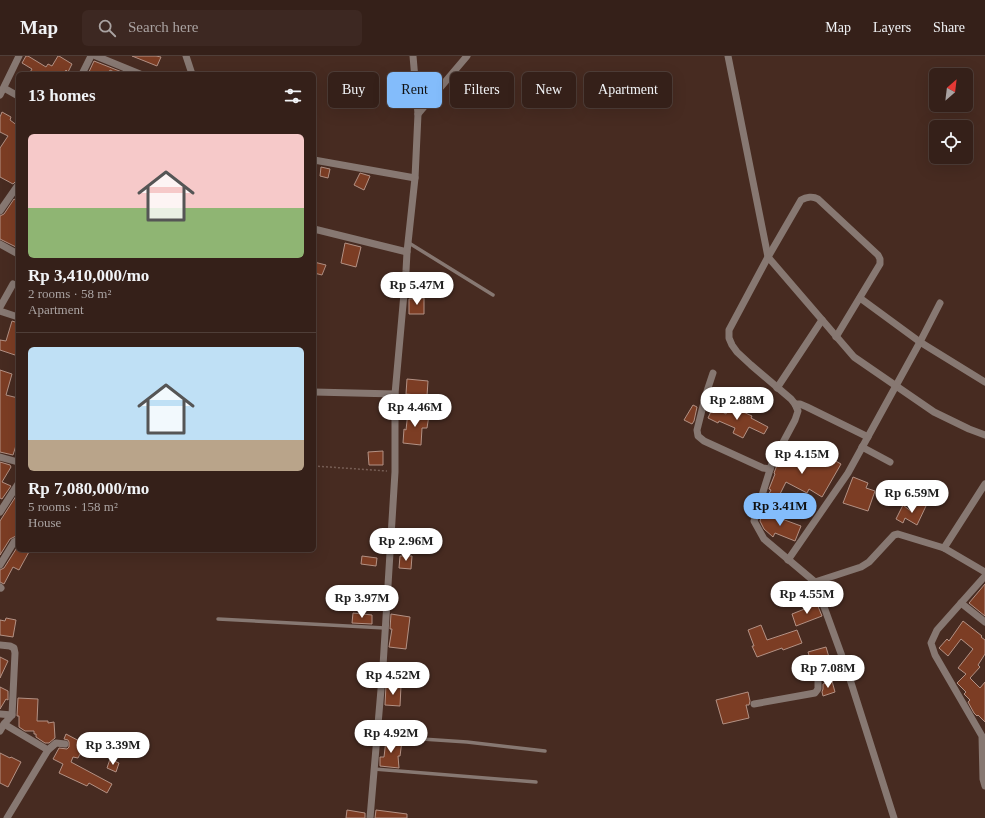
<!DOCTYPE html>
<html lang="en">
<head>
<meta charset="utf-8">
<style>
  body { margin:0; font-family:Georgia,serif; background:#3d2822; color:#f1f3f6; height:100vh; display:flex; flex-direction:column; font-size:15px; white-space:nowrap }
  * { box-sizing:border-box; margin:0 }
  p { font-size:13px; color:#aaa3a2 }
  .icon { flex:none; width:22px; height:22px; fill:none; stroke:currentColor; stroke-width:2; stroke-linecap:round; stroke-linejoin:round }
  .map { position:relative; flex:1; overflow:hidden }
  .side { position:absolute; left:16px; top:16px; width:300px; height:480px; display:flex; flex-direction:column; background:#352019; border-radius:6px; box-shadow:0 4px 16px #0002,0 0 0 1px #4f3e38 }
  .side>* { flex:none }
  .hud { position:absolute; left:328px; top:16px; width:380px; height:36px; display:flex; gap:8px }
  .needle { width:26px; rotate:28deg }
  .buttons { position:absolute; left:929px; top:12px; display:grid; gap:8px }
  .buttons a { display:grid; place-items:center; width:44px; height:44px; border-radius:6px; background:#352019; box-shadow:0 4px 16px #0002,0 0 0 1px #4f3e38; font-size:20px }
  .price { position:absolute; translate:-50% -34px; padding:0 9px; border-radius:14px; background:#fff; color:#222; font-size:13px; line-height:26px; filter:drop-shadow(0 1px 2px #0008) }
  .price::after { content:''; position:absolute; left:50%; top:24px; width:12px; height:9px; margin-left:-6px; background:inherit; clip-path:polygon(0 0,100% 0,50% 100%) }
  .price.current { background:#83bcfb; color:#111 }
  ul { padding:0; list-style:none }
  li { display:grid; align-content:center; gap:8px; height:212px; padding:0 12px }
  li+li { border-top:1px solid #4f3e38 }
  li span { display:grid; place-items:center; height:124px; border-radius:6px; color:#555 }
  li>.icon { margin-inline-start:auto }
  span .icon { width:72px; height:72px; fill:#fffc; stroke-width:1 }
  li b { font-size:17px }
  h2 { display:flex; justify-content:space-between; align-items:center; height:48px; padding:0 12px; font-size:17px }
  .chip { padding:0 14px; border-radius:6px; background:#352019; box-shadow:0 4px 16px #0002,0 0 0 1px #4f3e38; font-size:14px; line-height:36px }
  .chip.current { background:#83bcfb; color:#111 }
  header { display:flex; align-items:center; gap:24px; box-sizing:border-box; height:56px; padding:0 20px; background:#352019; border-bottom:1px solid #4f3e38 }
  header strong { font-size:19px }
  nav { display:flex; gap:22px; margin-inline-start:auto; font-size:14px }
  .search { width:280px; height:36px; background:#3d2822; display:flex; align-items:center; gap:10px; box-sizing:border-box; padding:0 14px; border-radius:6px; color:#aaa3a2; font-size:15px }
  .map>svg:first-child { display:block }
</style>
</head>
<body>
<header>
<strong>Map</strong>
<div class="search"><svg class="icon" aria-label="search" viewBox="0 0 24 24"><circle cx="10" cy="10" r="6"/><path d="M15 15l6 6"/></svg>Search here</div>
<nav><a>Map</a><a>Layers</a><a>Share</a></nav>
</header>
<div class="map">
<svg width="985" height="762" viewBox="0 0 985 762">
  <rect width="100%" height="100%" fill="#472b21"/>
  <g fill="#7c3d24" stroke="#b39184">
    <polygon points="26,0 28,0 46,11 48,8 52,10 58,0 59,0 72,8 68,16 66,14 63,18 29,18 32,13 22,7"/>
    <polygon points="132,0 156,0 161,1 157,10"/>
    <polygon points="94,5 127,18 118,18 110,14 108,18 88,18"/>
    <polygon points="2,56 11,61 10,64 18,70 18,124 16,125 13,128 0,121 0,92 8,80 0,76 0,61"/>
    <polygon points="321,111 330,113 328,122 320,120"/>
    <polygon points="360,117 370,120 364,134 354,129"/>
    <polygon points="14,143 18,145 18,192 0,183 0,160 4,158"/>
    <polygon points="345,187 361,191 356,211 341,207"/>
    <polygon points="314,206 326,209 322,219 314,217"/>
    <polygon points="424,242 424,258 409,258 409,243"/>
    <polygon points="12,265 18,267 18,300 0,294 0,284 6,285"/>
    <polygon points="0,314 12,318 6,339 18,342 18,383 13,399 0,396"/>
    <polygon points="407,323 428,325 427,340 406,338"/>
    <polygon points="693,349 697,351 694,365 692,368 684,364"/>
    <polygon points="730,350 752,360 751,362 768,371 764,378 749,371 743,382 733,377 735,372 719,365 718,367 708,362 713,351 726,358"/>
    <polygon points="408,356 429,359 427,372 422,372 421,389 403,387 404,373 406,374"/>
    <polygon points="787,389 800,394 793,403 809,409 814,394 825,398 825,399 841,408 822,441 809,433 807,437 786,426 776,446 775,446 770,455 763,451 765,445 771,434 769,433 775,418 774,417 777,409"/>
    <polygon points="383,395 383,409 369,409 368,396"/>
    <polygon points="0,406 10,409 11,411 2,426 11,430 2,443 0,442"/>
    <polygon points="853,421 868,427 866,432 875,435 868,455 843,447"/>
    <polygon points="18,437 18,479 10,483 0,499 0,465"/>
    <polygon points="917,445 926,450 917,469 905,462 903,467 896,463 903,449 912,456"/>
    <polygon points="763,456 801,470 795,485 775,477 773,481 764,473 760,465"/>
    <polygon points="18,490 18,494 30,494 19,514 13,511 4,528 0,526 0,514 4,512"/>
    <polygon points="362,500 377,502 376,510 361,508"/>
    <polygon points="400,500 412,500 411,513 399,512"/>
    <polygon points="985,528 985,560 969,547"/>
    <polygon points="817,548 822,560 796,570 792,558"/>
    <polygon points="353,557 372,559 372,568 352,567"/>
    <polygon points="391,558 410,561 406,593 389,591 392,573 390,573"/>
    <polygon points="6,562 16,564 13,581 0,579 0,564 5,565"/>
    <polygon points="963,565 982,580 981,581 985,584 985,598 978,609 980,611 970,622 980,632 985,626 985,666 978,659 977,660 974,657 968,646 970,644 964,638 966,636 957,627 966,618 958,612 973,593 961,583 948,600 939,592 947,583 949,585"/>
    <polygon points="761,569 767,584 797,574 802,587 783,594 782,592 757,601 752,590 754,590 748,574"/>
    <polygon points="826,591 831,608 813,613 808,596"/>
    <polygon points="0,601 8,605 0,622"/>
    <polygon points="832,625 835,636 823,640 822,636 823,633 823,628"/>
    <polygon points="386,629 401,630 400,650 385,649"/>
    <polygon points="0,631 8,635 8,644 6,643 0,653"/>
    <polygon points="748,636 750,645 749,649 746,649 749,662 723,668 716,644"/>
    <polygon points="18,642 38,643 37,665 48,665 48,667 54,666 55,682 49,687 45,687 36,681 36,678 34,678 34,675 25,675 19,671 19,660 17,660"/>
    <polygon points="383,666 399,667 399,678 382,677"/>
    <polygon points="66,678 85,688 78,702 73,701 71,706 112,728 107,737 89,727 87,730 59,717 63,708 53,703 59,692 67,693 69,691 69,686 68,684 64,683"/>
    <polygon points="386,684 402,685 400,700 398,700 399,712 380,710 380,701 384,701"/>
    <polygon points="0,697 10,702 11,701 21,706 8,731 0,727"/>
    <polygon points="110,703 119,707 116,716 107,712"/>
    <polygon points="347,754 365,757 365,762 346,762"/>
    <polygon points="376,754 407,758 407,762 375,762"/>
  </g>
  <g fill="none" stroke-linecap="round" stroke-linejoin="round">
    <polyline stroke="#775e55" stroke-width="1.5" stroke-dasharray="2 2" stroke-linecap="butt" points="314,410 387,415"/>
    <g stroke="#877872" stroke-width="3.5">
      <polyline points="409,187 493,239"/>
      <polyline points="218,563 385,572"/>
      <polyline points="377,680 467,686 545,695"/>
      <polyline points="374,713 536,726"/>
    </g>
    <g stroke="#877872" stroke-width="7">
      <polyline points="96,0 140,18"/>
      <polyline points="186,0 192,18"/>
      <polyline points="728,0 768,201 854,301 934,356 969,373 985,379"/>
      <polyline points="82,18 91,0"/>
      <polyline points="4,32 18,40"/>
      <polyline points="0,39 19,0"/>
      <polyline points="418,58 467,0"/>
      <polyline points="314,104 415,122"/>
      <polyline points="0,155 18,129"/>
      <polyline points="314,173 407,196"/>
      <polyline points="0,188 18,198"/>
      <polyline points="860,242 920,286 985,326"/>
      <polyline points="0,251 13,228"/>
      <polyline points="0,255 18,261"/>
      <path d="M836 281 880 208V203L878 199 818 143C813 140 806 141 801 144L768 201 729 274V282L732 289 737 296 751 309 791 343 795 348 798 355 795 364 772 407 754 465 764 483 815 526 847 614 894 762"/>
      <polyline points="713,317 706,338 697,374 698,380 704,385 763,412 770,413"/>
      <polyline points="777,332 822,264"/>
      <polyline points="314,336 395,338"/>
      <polyline points="795,348 800,348 807,351 868,381"/>
      <polyline points="862,391 890,406"/>
      <polyline points="0,401 18,406"/>
      <polyline points="0,456 18,428"/>
      <polyline points="944,492 985,428"/>
      <polyline points="788,504 848,417 920,286 940,247"/>
      <polyline points="0,509 14,486 18,484"/>
      <polyline points="985,520 937,574 931,587 935,599 982,680 983,723 985,730"/>
      <polyline points="815,526 861,511 869,506 894,479 898,478 944,492 985,516"/>
      <polyline points="0,531 1,532"/>
      <polyline points="961,547 985,566"/>
      <polyline points="0,589 10,590 14,592 15,597 12,659 4,668 0,675"/>
      <polyline points="754,648 815,637 818,633 818,618 847,614"/>
      <polyline points="0,658 12,659"/>
      <polyline points="4,668 48,694"/>
      <polyline points="7,762 48,694 56,687 65,688"/>
      <polyline points="370,762 383,610 395,416 395,338 406,215 407,196 415,122 418,58 413,0"/>
    </g>
  </g>
</svg>
<div class="buttons">
<a><svg class="needle" viewBox="-14 -14 28 28"><path d="M0-13l5 13h-10z" fill="#e53935"/><path d="M0 13l5-13h-10z" fill="#aaa3a2"/></svg></a>
<a><svg class="icon" aria-label="locate" viewBox="0 0 24 24"><circle cx="12" cy="12" r="6"/><path d="M12 2v4M12 18v4M2 12h4M18 12h4"/></svg></a>
</div>
<b class="price" style="left:417px;top:250px">Rp 5.47M</b>
<b class="price" style="left:737px;top:365px">Rp 2.88M</b>
<b class="price" style="left:415px;top:372px">Rp 4.46M</b>
<b class="price" style="left:802px;top:419px">Rp 4.15M</b>
<b class="price" style="left:912px;top:458px">Rp 6.59M</b>
<b class="price current" style="left:780px;top:471px">Rp 3.41M</b>
<b class="price" style="left:406px;top:506px">Rp 2.96M</b>
<b class="price" style="left:807px;top:559px">Rp 4.55M</b>
<b class="price" style="left:362px;top:563px">Rp 3.97M</b>
<b class="price" style="left:828px;top:633px">Rp 7.08M</b>
<b class="price" style="left:393px;top:640px">Rp 4.52M</b>
<b class="price" style="left:391px;top:698px">Rp 4.92M</b>
<b class="price" style="left:113px;top:710px">Rp 3.39M</b>
<div class="hud">
<a class="chip">Buy</a>
<a class="chip current">Rent</a>
<a class="chip">Filters</a>
<a class="chip">New</a>
<a class="chip">Apartment</a>
</div>
<section class="side">
<h2>13 homes<svg class="icon" aria-label="filters" viewBox="0 0 24 24"><path d="M4 7h16M4 17h16"/><circle cx="9" cy="7" r="2"/><circle cx="15" cy="17" r="2"/></svg></h2>
<ul>
<li><span style="background:linear-gradient(#f6c9c9 60%,#8fb573 0)"><svg class="icon" aria-label="home" viewBox="0 0 24 24"><path d="M3 11l9-7 9 7M6 9v11h12V9"/></svg></span><div><b>Rp 3,410,000/mo</b><p>2 rooms · 58 m²</p><p>Apartment</p></div></li>
<li><span style="background:linear-gradient(#bfe0f5 75%,#b9a48a 0)"><svg class="icon" aria-label="home" viewBox="0 0 24 24"><path d="M3 11l9-7 9 7M6 9v11h12V9"/></svg></span><div><b>Rp 7,080,000/mo</b><p>5 rooms · 158 m²</p><p>House</p></div></li>
</ul>
</section>
</div>
</body>
</html>
